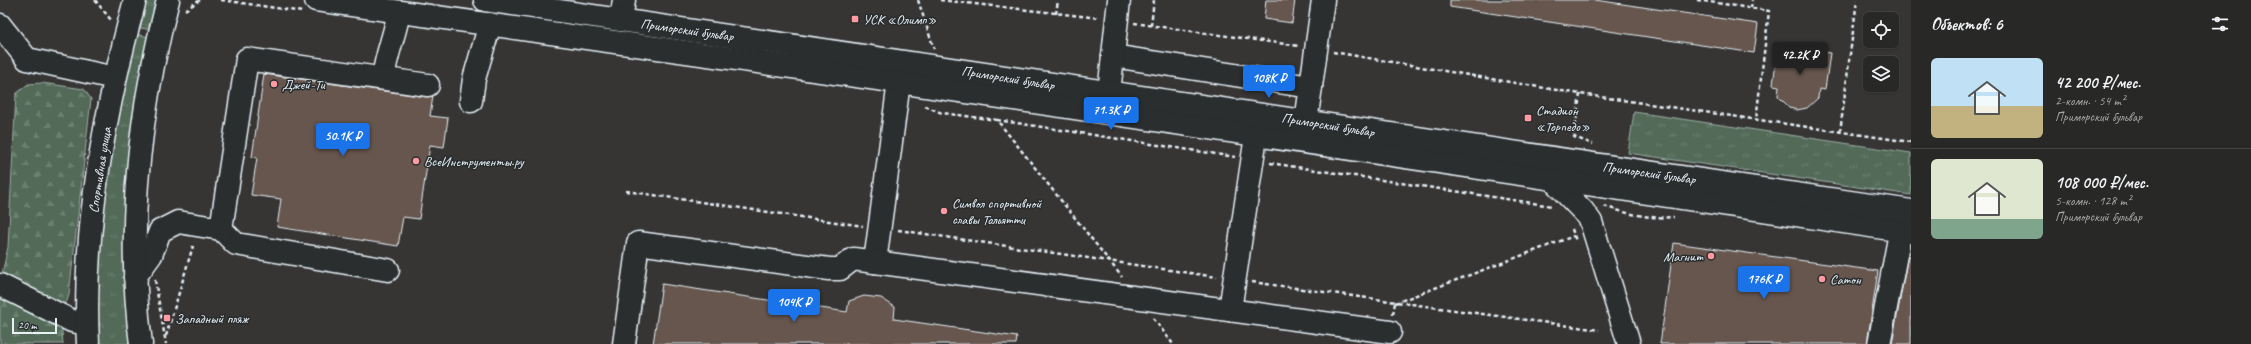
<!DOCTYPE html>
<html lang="ru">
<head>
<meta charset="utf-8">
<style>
  body { margin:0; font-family:Caveat,sans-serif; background:#343433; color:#f1f3f6; height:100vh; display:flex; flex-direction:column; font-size:15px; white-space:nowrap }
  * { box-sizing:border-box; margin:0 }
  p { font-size:13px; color:#a5a6a7 }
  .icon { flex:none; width:22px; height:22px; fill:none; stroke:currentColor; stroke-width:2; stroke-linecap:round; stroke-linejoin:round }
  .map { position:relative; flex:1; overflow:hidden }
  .drawer { display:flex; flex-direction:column; background:#282827; width:340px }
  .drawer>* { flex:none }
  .controls { position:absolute; left:1863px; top:12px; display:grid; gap:8px }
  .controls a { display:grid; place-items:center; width:36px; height:36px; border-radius:6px; background:#282827; box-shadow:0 1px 3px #0004,0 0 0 1px #444; font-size:20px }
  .scale { position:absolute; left:12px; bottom:10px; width:45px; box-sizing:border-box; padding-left:4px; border:2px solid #e8f1f8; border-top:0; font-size:11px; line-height:14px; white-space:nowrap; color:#e8f1f8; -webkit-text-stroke:3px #2a2d2e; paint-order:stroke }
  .price { position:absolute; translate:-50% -34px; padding:0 9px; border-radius:4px; background:#1a73e8; color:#fff; font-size:13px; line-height:26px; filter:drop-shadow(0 1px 2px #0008) }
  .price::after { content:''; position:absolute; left:50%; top:24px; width:12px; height:9px; margin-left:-6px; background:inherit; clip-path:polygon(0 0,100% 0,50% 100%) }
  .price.current { background:#222; color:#fff }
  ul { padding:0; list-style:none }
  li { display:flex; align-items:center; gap:12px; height:100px; padding:0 20px }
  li+li { border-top:1px solid #444 }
  li span { display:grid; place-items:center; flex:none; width:112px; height:80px; border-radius:6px; color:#555 }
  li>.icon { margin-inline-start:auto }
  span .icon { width:48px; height:48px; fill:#fffc; stroke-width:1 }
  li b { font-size:17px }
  h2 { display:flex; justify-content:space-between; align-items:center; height:48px; padding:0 20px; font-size:17px }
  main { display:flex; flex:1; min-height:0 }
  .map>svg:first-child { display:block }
</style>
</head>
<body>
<main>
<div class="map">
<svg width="1911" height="344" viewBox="0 0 1911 344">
  <defs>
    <pattern id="grass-tufts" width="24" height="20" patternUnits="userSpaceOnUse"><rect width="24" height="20" fill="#526a58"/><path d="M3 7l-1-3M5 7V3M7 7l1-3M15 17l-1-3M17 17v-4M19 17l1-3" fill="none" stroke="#6b8071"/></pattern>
    <pattern id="forest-firs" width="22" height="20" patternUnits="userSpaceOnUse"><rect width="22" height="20" fill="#526a58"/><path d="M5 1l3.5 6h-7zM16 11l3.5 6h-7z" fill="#6b8071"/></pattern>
  </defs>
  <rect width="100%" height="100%" fill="#363534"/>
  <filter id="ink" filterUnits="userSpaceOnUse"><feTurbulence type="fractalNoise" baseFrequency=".025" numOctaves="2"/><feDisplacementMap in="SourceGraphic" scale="8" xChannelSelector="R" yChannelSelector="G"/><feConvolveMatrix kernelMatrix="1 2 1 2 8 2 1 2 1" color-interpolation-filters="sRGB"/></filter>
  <g filter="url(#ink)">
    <g fill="url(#grass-tufts)" stroke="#9daea8">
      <polygon points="143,0 158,0 151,30 136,27"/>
      <polygon points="134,34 150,37 125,225 124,271 129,344 98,344 98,253 114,137"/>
      <polygon points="1634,112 1911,153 1911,195 1628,153"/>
    </g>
    <polygon fill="url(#forest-firs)" stroke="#9daea8" points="42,83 84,89 91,99 69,295 61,319 63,344 0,344 0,283 8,247 16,94 28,84"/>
    <g fill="#66574e" stroke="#e8f1f8">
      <polygon points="1266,0 1295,0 1292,23 1264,19"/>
      <polygon points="1450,0 1595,0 1758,24 1754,53 1450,7"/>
      <polygon points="1778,45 1830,53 1825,90 1819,89 1818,98 1807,108 1797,110 1790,108 1778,96 1779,86 1773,85"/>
      <polygon points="264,74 426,97 433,96 430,116 448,118 444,147 430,145 419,219 403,217 398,246 277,227 281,199 251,195 257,158 252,157"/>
      <polygon points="1674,243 1878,271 1867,344 1660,344"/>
      <polygon points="1908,255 1911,256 1911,344 1892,344"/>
      <polygon points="662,284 847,312 849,301 864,296 881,298 895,307 894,319 1017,337 1016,344 653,344"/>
    </g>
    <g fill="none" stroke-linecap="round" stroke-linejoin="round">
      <g stroke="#e8f1f8" stroke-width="25">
        <g id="minor">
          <polyline points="621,20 624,0"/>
          <polyline points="0,25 27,59 115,78"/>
          <polyline points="1113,56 1311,87"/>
          <path d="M383 78C386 55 395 34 399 12"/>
          <polyline points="1109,93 1119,0"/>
          <polyline points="471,101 474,79 490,24"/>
          <polyline points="1306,122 1323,0"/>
          <polyline points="1553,180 1583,211 1591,222 1629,344"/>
          <polyline points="221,229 236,244 388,270"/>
          <polyline points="875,262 899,82"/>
          <polyline points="135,277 151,255 160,231 178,222 221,229 247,59 428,85"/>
          <polyline points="0,285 72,321 87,324"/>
          <polyline points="1230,310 1259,116"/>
          <polyline points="624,344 638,243 829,269 840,269 853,259 875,262 1390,332"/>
          <polyline points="1879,344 1904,212"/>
        </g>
      </g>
      <g stroke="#e8f1f8" stroke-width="25">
        <g id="major">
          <polyline points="316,0 899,82 1911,232"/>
          <polyline points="485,0 1911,211"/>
          <path d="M88 344C82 228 105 111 135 0"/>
          <path d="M141 344C126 229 139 112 168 0"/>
        </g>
      </g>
      <g stroke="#e8f1f8" stroke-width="2.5" stroke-dasharray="4 3" stroke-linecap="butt">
        <polyline points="95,0 111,20"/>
        <polyline points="221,0 303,12"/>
        <polyline points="918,0 934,49"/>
        <polyline points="940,0 1099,18"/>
        <polyline points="1697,0 1769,11 1756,120"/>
        <polyline points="1751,8 1752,0"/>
        <polyline points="185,10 200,0"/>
        <polyline points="1056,14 1058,0"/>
        <polyline points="1134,23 1299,46"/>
        <polyline points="1151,25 1154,0"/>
        <polyline points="1333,52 1580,94 1911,142"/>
        <polyline points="1580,94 1574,137 1593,144"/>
        <polyline points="925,106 942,113 997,120 1122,277"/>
        <polyline points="997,120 1235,157"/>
        <polyline points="1840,132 1857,0"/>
        <polyline points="1270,163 1552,206"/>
        <polyline points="626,191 863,226"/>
        <path d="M1604 206C1627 214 1650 219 1674 217"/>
        <polyline points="1572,229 1576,241"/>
        <polyline points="898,230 1217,277"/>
        <polyline points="155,280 166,344"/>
        <polyline points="1252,282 1599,330"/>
        <polyline points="1395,303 1574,236"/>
        <polyline points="1393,314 1395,303"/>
        <polyline points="1153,318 1173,344"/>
        <polyline points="166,336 193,246"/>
      </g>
      <use href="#minor" stroke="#2a2d2e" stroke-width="22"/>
      <use href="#major" stroke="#2a2d2e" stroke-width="22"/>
    </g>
  </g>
  <g fill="#ff9aa2" stroke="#2a2d2e" stroke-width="1.5">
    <rect x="851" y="15" width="8" height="8" rx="2"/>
    <circle cx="274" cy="84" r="4"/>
    <rect x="1524" y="114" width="8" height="8" rx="2"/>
    <circle cx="416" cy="161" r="4"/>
    <circle cx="944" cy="211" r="4"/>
    <circle cx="1711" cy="256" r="4"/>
    <circle cx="1822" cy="279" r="4"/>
    <rect x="163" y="314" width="8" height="8" rx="2"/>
  </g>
  <g text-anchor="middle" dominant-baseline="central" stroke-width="3" stroke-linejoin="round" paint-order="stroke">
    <g font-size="14" fill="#e8f1f8" stroke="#2a2d2e" text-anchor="start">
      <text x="863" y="19">УСК «Олимп»</text>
      <text x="282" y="84">Джей-Ти</text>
      <text x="1536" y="110">Стадион<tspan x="1536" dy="16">«Торпедо»</tspan></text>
      <text x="424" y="161">ВсеИнструменты.ру</text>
      <text x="952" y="203">Символ спортивной<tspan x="952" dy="16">славы Тольятти</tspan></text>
      <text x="1703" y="256" text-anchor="end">Магнит</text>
      <text x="1830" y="279">Сатон</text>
      <text x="175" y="318">Западный пляж</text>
    </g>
    <g font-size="14" fill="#e8f1f8" stroke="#2a2d2e">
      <text transform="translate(687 30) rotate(8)">Приморский бульвар</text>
      <text transform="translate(1008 78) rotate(9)">Приморский бульвар</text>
      <text transform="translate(1328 125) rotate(9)">Приморский бульвар</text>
      <text transform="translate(100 170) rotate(-81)">Спортивная улица</text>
      <text transform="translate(1649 173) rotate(8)">Приморский бульвар</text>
    </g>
  </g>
</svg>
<div class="controls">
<a><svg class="icon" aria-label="locate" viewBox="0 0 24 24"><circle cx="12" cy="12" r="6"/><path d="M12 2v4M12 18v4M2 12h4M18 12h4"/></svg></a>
<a><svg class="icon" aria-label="layers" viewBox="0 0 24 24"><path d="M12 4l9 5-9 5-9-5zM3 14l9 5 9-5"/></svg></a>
</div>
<div class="scale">20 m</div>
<b class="price current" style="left:1800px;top:76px">42.2K ₽</b>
<b class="price" style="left:1269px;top:99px">108K ₽</b>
<b class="price" style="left:1111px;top:131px">71.3K ₽</b>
<b class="price" style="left:343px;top:157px">50.1K ₽</b>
<b class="price" style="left:1764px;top:300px">176K ₽</b>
<b class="price" style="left:794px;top:323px">104K ₽</b>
</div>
<section class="drawer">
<h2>Объектов: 6<svg class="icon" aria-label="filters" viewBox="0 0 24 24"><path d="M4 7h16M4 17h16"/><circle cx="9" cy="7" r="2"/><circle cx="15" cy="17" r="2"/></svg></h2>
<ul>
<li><span style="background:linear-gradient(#bfe0f5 60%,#c2b280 0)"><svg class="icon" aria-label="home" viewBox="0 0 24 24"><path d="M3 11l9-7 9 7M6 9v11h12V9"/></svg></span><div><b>42 200 ₽/мес.</b><p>2-комн. · 54 m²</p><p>Приморский бульвар</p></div></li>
<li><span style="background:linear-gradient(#dfe7d0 75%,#7fa58c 0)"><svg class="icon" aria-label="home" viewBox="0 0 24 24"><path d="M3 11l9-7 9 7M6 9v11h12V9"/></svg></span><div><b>108 000 ₽/мес.</b><p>5-комн. · 128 m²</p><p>Приморский бульвар</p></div></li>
</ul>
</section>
</main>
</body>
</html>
